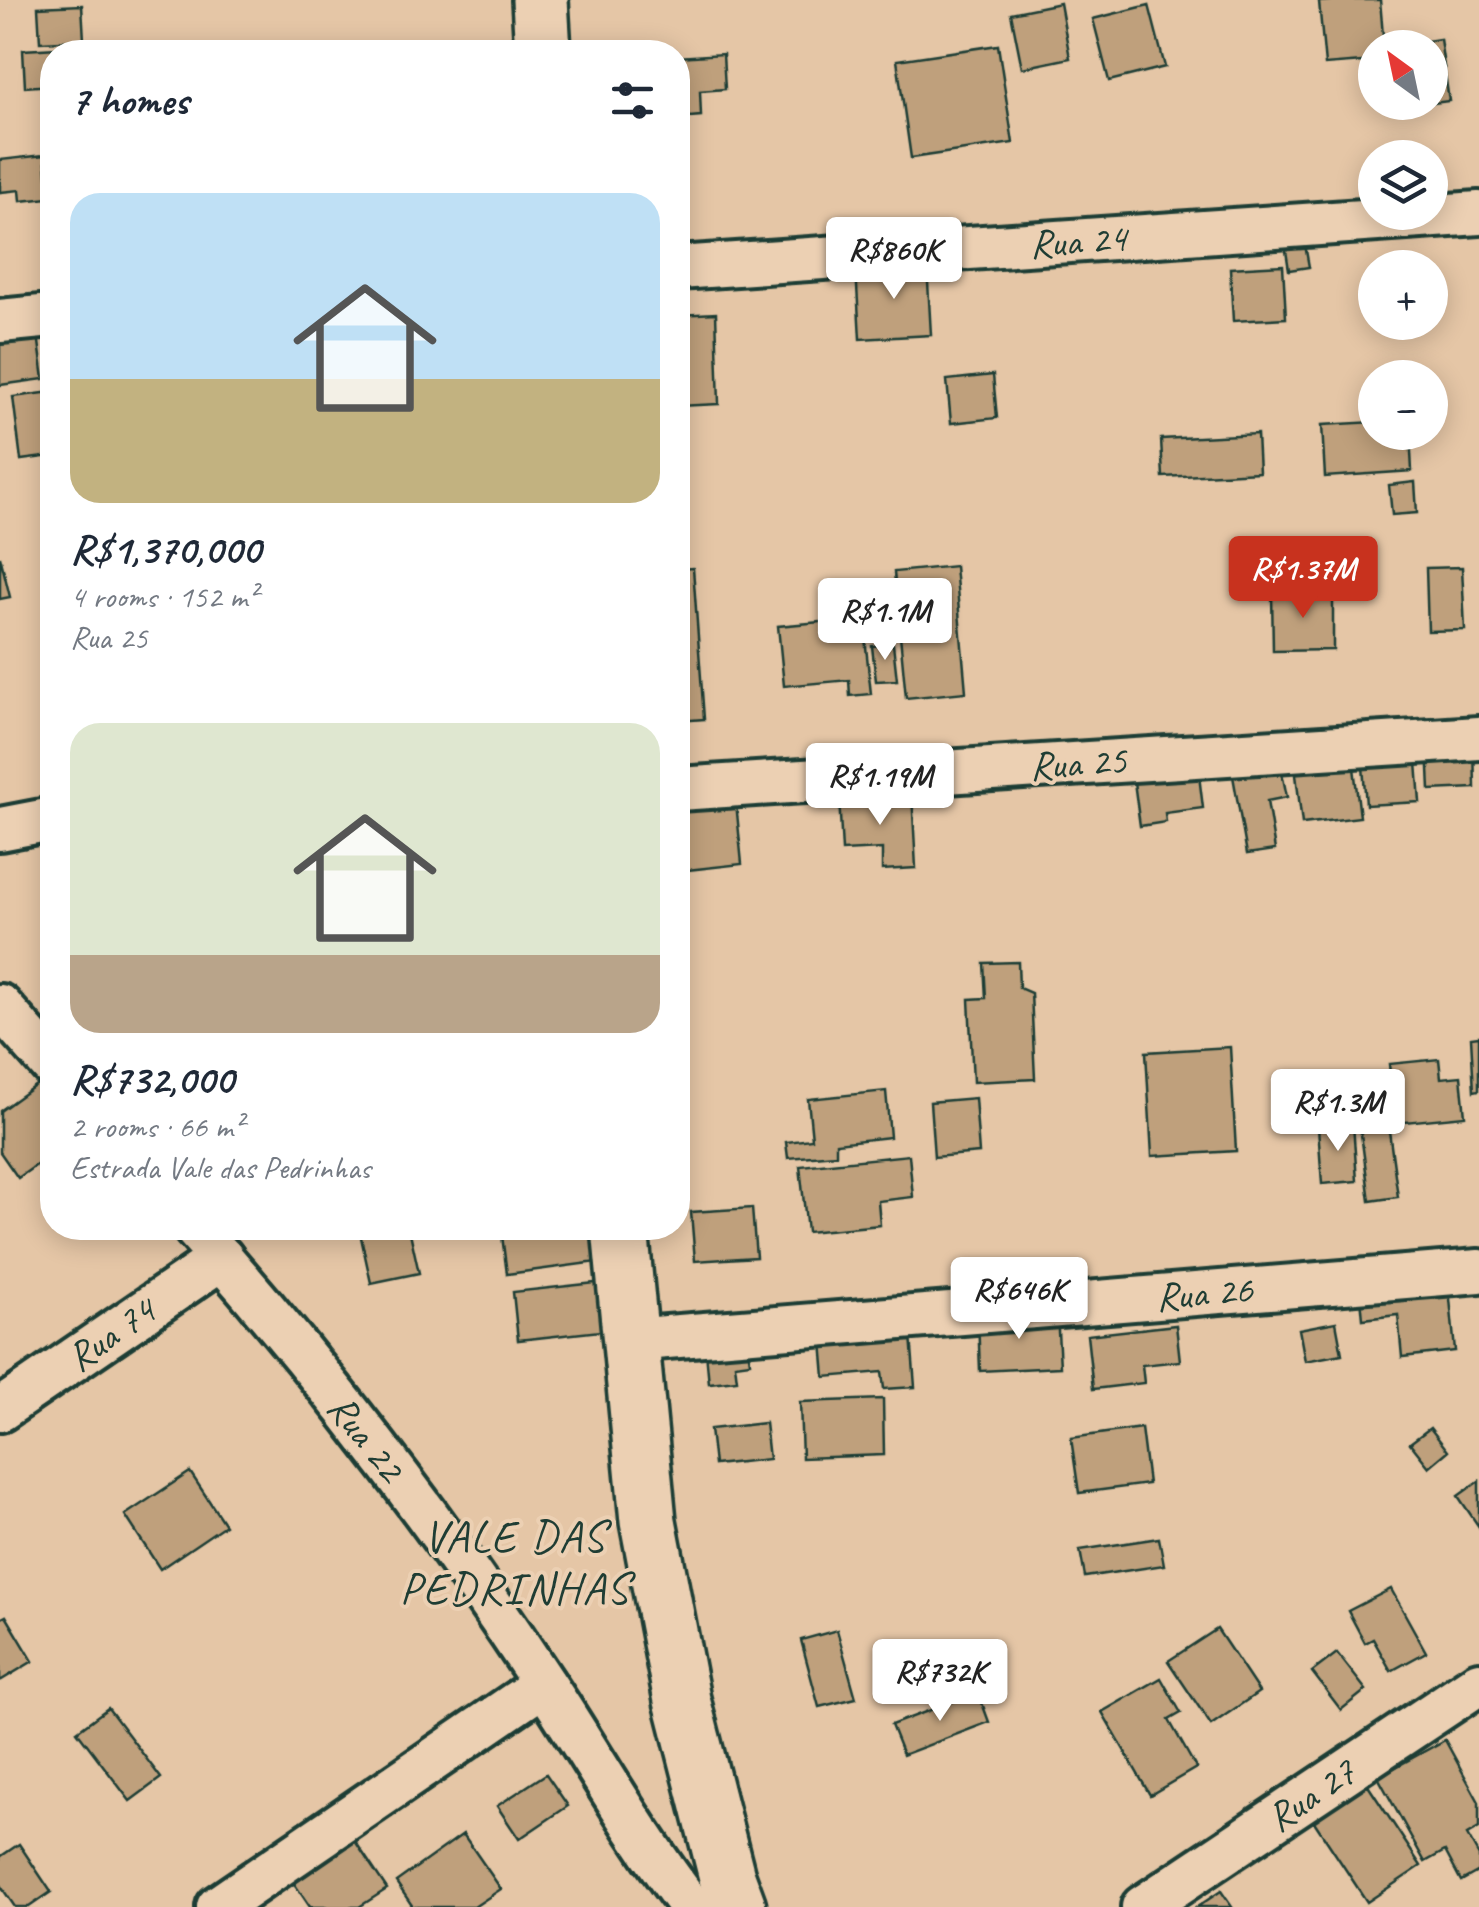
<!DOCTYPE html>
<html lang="en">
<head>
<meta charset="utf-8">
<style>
  body { margin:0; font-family:Caveat,sans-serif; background:#f6f6f7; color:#1f2937; height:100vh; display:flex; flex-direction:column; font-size:38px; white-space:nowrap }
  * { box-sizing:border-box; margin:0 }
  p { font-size:32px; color:#747a83 }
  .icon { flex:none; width:55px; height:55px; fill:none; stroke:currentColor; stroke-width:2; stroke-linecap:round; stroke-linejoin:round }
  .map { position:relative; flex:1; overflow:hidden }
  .details { position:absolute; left:40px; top:40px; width:650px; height:1200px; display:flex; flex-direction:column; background:#fff; border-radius:40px; box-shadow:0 5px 25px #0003 }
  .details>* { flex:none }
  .needle { width:65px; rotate:327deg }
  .fabs { position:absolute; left:1358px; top:30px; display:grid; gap:20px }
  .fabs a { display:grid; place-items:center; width:90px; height:90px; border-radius:50%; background:#fff; box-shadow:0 5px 25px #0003; font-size:50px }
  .price { position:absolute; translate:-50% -85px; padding:0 22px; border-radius:10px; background:#fff; color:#222; font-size:32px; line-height:65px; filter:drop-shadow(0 2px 5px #0008) }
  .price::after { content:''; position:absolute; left:50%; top:60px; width:30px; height:22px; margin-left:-15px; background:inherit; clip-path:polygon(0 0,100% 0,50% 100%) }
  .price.current { background:#c8321e; color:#fff }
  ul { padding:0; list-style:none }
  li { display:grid; align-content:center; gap:20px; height:530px; padding:0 30px }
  li span { display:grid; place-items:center; height:310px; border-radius:30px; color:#555 }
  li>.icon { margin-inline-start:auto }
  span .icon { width:180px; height:180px; fill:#fffc; stroke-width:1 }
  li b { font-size:42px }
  h2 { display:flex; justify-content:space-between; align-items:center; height:120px; padding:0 30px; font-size:42px }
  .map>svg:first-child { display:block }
</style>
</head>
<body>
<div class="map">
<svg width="1479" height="1907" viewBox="0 0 1479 1907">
  <rect width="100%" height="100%" fill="#e5c6a6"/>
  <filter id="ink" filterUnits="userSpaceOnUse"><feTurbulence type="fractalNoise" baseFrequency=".01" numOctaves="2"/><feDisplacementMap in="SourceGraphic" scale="20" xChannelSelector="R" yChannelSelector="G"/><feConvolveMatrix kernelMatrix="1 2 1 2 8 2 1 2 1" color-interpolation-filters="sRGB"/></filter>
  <g filter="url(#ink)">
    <g fill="#bfa07c" stroke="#1f3d34" stroke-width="2.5">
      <polygon points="1341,0 1380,0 1384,48 1375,48 1375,61 1325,65 1319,2"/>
      <polygon points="1060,3 1070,58 1022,68 1011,13"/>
      <polygon points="82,5 84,40 40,42 38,7"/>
      <polygon points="1149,5 1165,67 1109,81 1093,19"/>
      <polygon points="1440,39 1449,101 1410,106 1409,102 1430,102 1430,48 1401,45"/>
      <polygon points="998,45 1013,143 911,158 897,60"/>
      <polygon points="92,46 92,52 52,52 52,85 25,87 23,50"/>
      <polygon points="723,54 725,89 700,91 701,116 678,118 678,57"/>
      <polygon points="45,155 49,198 21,201 20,190 0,192 0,160"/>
      <polygon points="1302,228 1309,267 1289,270 1283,231"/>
      <polygon points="927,264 931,335 860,339 856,268"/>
      <polygon points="1283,265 1286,318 1233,321 1230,268"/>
      <polygon points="716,313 719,404 678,406 678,315"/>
      <polygon points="37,327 44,379 0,385 0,333"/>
      <polygon points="993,375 997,418 951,423 947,380"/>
      <polygon points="52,392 52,456 21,460 13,397"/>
      <polygon points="1375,422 1375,432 1410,432 1412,471 1325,477 1322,425"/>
      <polygon points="1257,434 1259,472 1163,477 1161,439"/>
      <polygon points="1415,482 1417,513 1392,515 1389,485"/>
      <polygon points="0,556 10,597 0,599"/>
      <polygon points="955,566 966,692 906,698 894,572"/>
      <polygon points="1462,567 1465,630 1428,631 1426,568"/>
      <polygon points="693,568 704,719 678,721 678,569"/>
      <polygon points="1333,591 1333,650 1273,651 1272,592"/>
      <polygon points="863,618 871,694 850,696 849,680 784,686 778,626"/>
      <polygon points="893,644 897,680 876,681 872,646"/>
      <polygon points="1474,744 1475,788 1430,790 1428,745"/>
      <polygon points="1416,749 1420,802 1366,805 1362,753"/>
      <polygon points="1352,751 1360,817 1302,824 1294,758"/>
      <polygon points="1278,753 1287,797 1267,801 1275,850 1247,854 1233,776 1246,774"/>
      <polygon points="1197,759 1203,808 1165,813 1166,822 1140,826 1132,767"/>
      <polygon points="735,792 742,864 678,871 678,799"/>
      <polygon points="912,793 916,868 882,870 882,849 842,851 839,797"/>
      <polygon points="1018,962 1019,988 1031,993 1035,1079 973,1082 969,999 986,998 984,963"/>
      <polygon points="1479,1036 1479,1090 1474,1091 1471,1037"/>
      <polygon points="1230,1047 1236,1151 1152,1156 1146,1052"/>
      <polygon points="1439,1059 1441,1078 1461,1076 1465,1116 1395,1123 1389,1064"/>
      <polygon points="47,1077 52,1085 52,1154 18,1178 0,1152 0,1111"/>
      <polygon points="886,1091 890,1137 836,1143 836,1154 788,1158 786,1142 812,1139 808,1099"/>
      <polygon points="975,1098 979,1153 934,1157 930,1102"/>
      <polygon points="1387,1116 1398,1197 1370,1201 1359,1119"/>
      <polygon points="1353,1124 1357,1181 1322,1184 1318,1127"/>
      <polygon points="909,1155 913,1197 878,1201 880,1225 807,1232 800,1166"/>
      <polygon points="752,1208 756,1257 695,1261 691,1212"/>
      <polygon points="359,1228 409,1228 419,1273 371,1283"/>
      <polygon points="501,1228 592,1228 597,1262 507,1274"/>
      <polygon points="1448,1278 1455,1351 1402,1357 1398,1315 1363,1319 1360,1287"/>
      <polygon points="605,1282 610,1330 518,1340 513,1292"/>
      <polygon points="1057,1313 1060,1367 980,1371 978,1318"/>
      <polygon points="910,1322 915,1387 884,1389 882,1372 825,1377 821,1330"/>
      <polygon points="1336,1322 1342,1354 1305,1361 1299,1329"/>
      <polygon points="1176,1325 1180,1361 1142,1365 1144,1383 1093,1389 1087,1335"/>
      <polygon points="747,1337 750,1362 735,1364 737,1380 709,1383 705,1342"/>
      <polygon points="883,1399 884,1455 802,1458 800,1402"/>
      <polygon points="765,1423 769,1459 714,1465 710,1429"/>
      <polygon points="1141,1428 1148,1484 1079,1493 1071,1438"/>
      <polygon points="1430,1428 1448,1451 1429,1467 1410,1443"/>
      <polygon points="190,1472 225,1525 160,1569 125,1515"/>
      <polygon points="1479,1481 1479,1527 1458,1496"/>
      <polygon points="1159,1538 1164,1565 1085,1577 1080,1550"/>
      <polygon points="1391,1589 1426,1652 1391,1671 1373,1639 1365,1643 1348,1611"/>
      <polygon points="6,1616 33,1661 0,1681 0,1619"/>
      <polygon points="1217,1629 1259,1692 1211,1725 1168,1661"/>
      <polygon points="837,1630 856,1698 819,1707 801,1640"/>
      <polygon points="1337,1653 1366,1690 1341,1710 1312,1672"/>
      <polygon points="1161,1678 1181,1713 1169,1720 1196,1768 1150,1795 1102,1712"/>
      <polygon points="978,1692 989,1722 903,1755 891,1725"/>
      <polygon points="108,1708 161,1778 130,1801 77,1731"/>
      <polygon points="1445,1740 1479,1802 1479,1828 1467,1835 1479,1856 1479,1871 1461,1881 1445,1851 1425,1862 1378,1777"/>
      <polygon points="546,1774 568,1806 519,1839 497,1806"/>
      <polygon points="1367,1784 1421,1866 1367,1902 1313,1820"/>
      <polygon points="347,1829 387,1889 359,1907 310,1907 285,1870"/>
      <polygon points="463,1834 501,1889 474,1907 413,1907 396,1882"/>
      <polygon points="19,1844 51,1892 29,1907 15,1907 0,1885 0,1857"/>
      <polygon points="1221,1891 1232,1907 1197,1907"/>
    </g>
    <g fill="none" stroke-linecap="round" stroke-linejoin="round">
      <g stroke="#1f3d34" stroke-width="50">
        <g id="street">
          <polyline points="678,268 1479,213"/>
          <polyline points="0,321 52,316"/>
          <polyline points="678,789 1479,738"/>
          <polyline points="0,829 52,819"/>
          <polyline points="0,1006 52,1065"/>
          <path d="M195 1228C322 1371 440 1525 545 1685 594 1759 637 1837 691 1907"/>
          <polyline points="630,1340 1479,1271"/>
          <polyline points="0,1410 222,1258"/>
          <polyline points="218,1907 544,1684"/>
          <polyline points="1143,1907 1479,1683"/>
        </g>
      </g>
      <g stroke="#1f3d34" stroke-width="62">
        <g id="secondary">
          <polyline points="540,0 543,52"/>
          <polyline points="620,1228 648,1521 682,1700 727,1877 738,1907"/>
        </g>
      </g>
      <use href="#street" stroke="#ecd0b3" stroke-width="42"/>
      <use href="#secondary" stroke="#ecd0b3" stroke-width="55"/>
    </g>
  </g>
  <g text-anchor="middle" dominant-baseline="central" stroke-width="8" stroke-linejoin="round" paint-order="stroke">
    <g font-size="40" fill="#1f3d34" stroke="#ecd0b3">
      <text transform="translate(1078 241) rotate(-4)">Rua 24</text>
      <text transform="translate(1078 763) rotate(-4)">Rua 25</text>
      <text transform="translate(1204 1293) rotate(-5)">Rua 26</text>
      <text transform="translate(111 1334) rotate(-35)">Rua 74</text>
      <text transform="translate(366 1438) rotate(52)">Rua 22</text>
      <text transform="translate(1311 1795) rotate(-34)">Rua 27</text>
    </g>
    <g font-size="45" letter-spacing="2.5" fill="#1f3d34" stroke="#ecd0b3">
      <text x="515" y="1536">VALE DAS<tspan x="515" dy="52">PEDRINHAS</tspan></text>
    </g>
  </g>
</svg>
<div class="fabs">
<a><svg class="needle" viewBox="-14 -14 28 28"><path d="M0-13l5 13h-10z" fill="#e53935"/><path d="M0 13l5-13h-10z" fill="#747a83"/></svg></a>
<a><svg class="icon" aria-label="layers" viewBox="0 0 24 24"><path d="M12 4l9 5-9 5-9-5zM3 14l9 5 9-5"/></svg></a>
<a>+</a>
<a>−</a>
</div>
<b class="price" style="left:894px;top:302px">R$860K</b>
<b class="price current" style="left:1303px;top:621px">R$1.37M</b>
<b class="price" style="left:885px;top:663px">R$1.1M</b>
<b class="price" style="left:880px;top:828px">R$1.19M</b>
<b class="price" style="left:1338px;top:1154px">R$1.3M</b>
<b class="price" style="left:1019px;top:1342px">R$646K</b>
<b class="price" style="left:940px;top:1724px">R$732K</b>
<section class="details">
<h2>7 homes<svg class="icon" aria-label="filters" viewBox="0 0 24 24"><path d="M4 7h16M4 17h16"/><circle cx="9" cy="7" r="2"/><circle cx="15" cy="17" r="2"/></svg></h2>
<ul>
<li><span style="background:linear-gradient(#bfe0f5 60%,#c2b280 0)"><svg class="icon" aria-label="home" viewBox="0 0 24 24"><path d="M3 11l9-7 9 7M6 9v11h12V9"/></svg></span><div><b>R$1,370,000</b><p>4 rooms · 152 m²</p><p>Rua 25</p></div></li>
<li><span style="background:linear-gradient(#dfe7d0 75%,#b9a48a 0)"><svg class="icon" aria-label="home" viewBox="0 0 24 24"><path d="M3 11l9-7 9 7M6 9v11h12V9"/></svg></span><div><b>R$732,000</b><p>2 rooms · 66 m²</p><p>Estrada Vale das Pedrinhas</p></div></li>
</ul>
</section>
</div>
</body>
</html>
